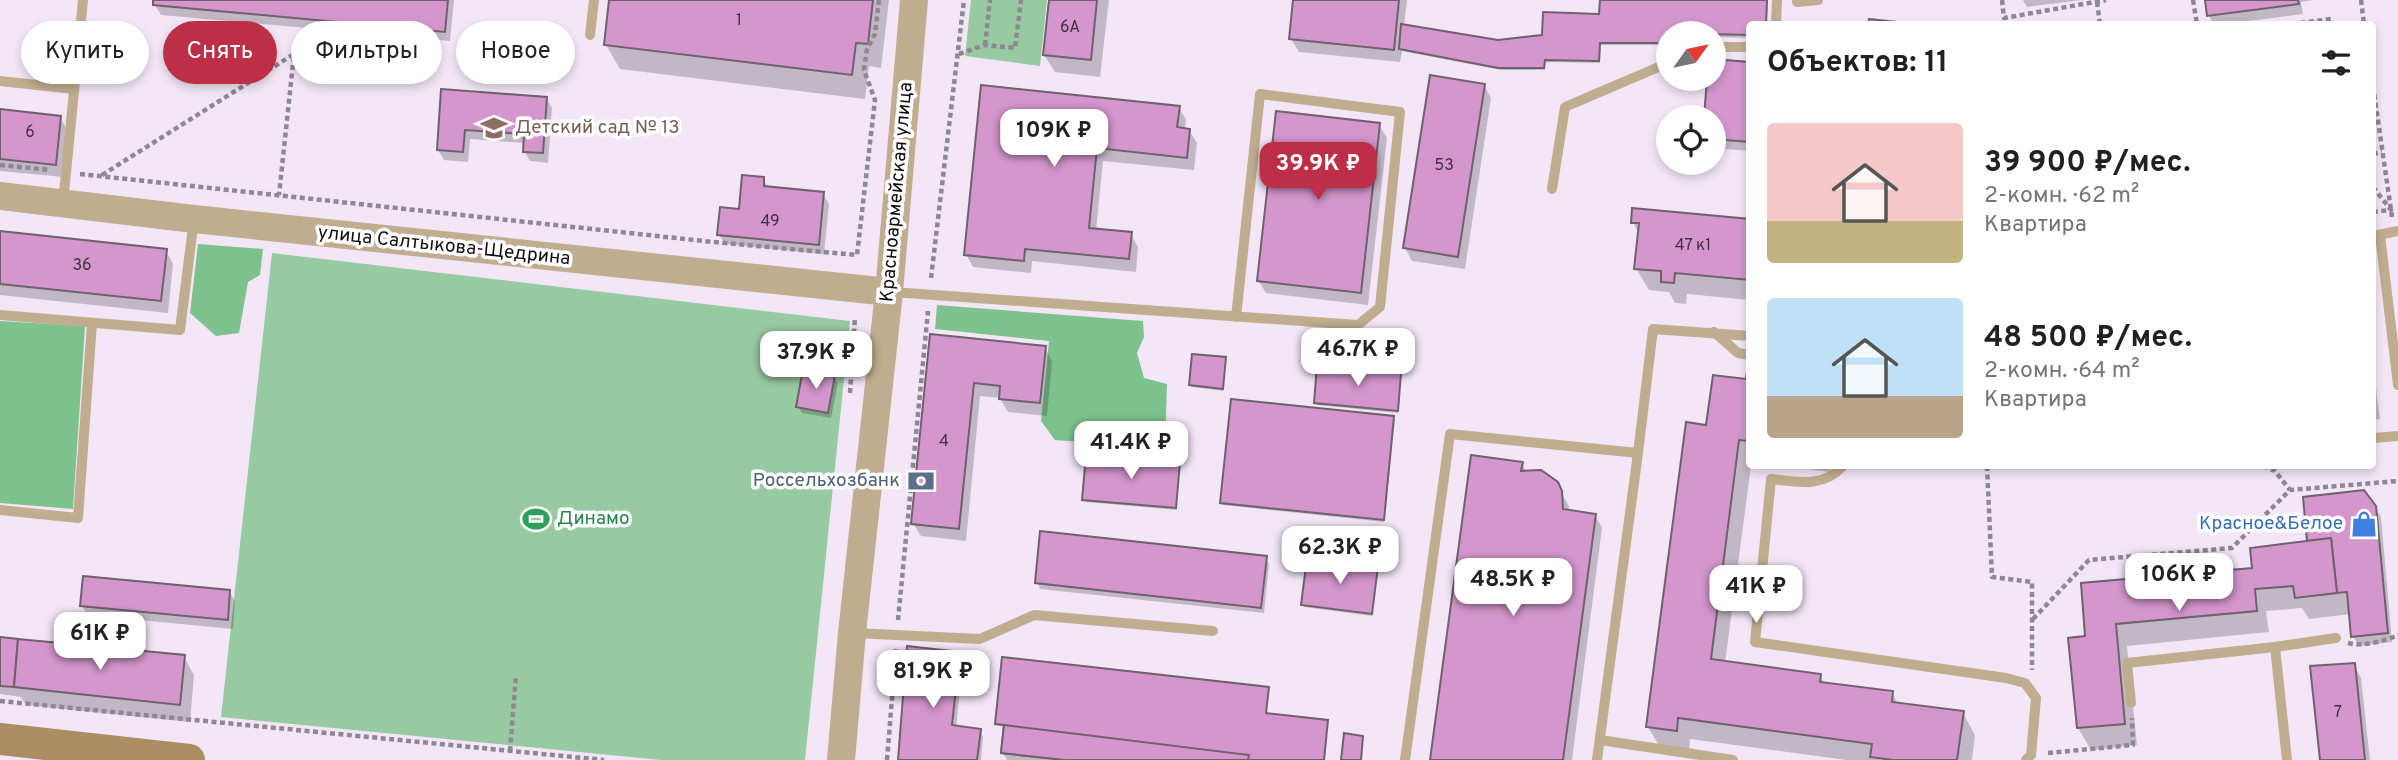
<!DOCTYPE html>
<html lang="ru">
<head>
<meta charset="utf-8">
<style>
  body { margin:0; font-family:Overpass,sans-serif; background:#f2f2f2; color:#202124; height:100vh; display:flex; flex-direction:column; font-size:26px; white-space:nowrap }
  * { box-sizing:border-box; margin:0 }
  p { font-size:23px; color:#757577 }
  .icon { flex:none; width:38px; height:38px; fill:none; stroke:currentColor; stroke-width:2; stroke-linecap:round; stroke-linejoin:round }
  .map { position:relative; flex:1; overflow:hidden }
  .details { position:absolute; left:1746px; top:21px; width:630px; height:448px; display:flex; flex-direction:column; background:#fff; border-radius:7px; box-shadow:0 4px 10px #0003 }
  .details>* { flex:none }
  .banner { position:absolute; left:21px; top:21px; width:665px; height:63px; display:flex; gap:14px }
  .needle { width:46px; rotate:57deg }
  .tools { position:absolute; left:1656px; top:21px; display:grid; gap:14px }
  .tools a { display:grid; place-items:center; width:70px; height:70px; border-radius:50%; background:#fff; box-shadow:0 4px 10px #0003; font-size:35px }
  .price { position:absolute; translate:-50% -60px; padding:0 16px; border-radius:14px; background:#fff; color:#222; font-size:23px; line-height:46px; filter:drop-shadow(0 2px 4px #0008) }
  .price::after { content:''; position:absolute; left:50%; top:42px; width:21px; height:16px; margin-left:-10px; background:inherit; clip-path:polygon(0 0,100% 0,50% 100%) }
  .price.selected { background:#be2e47; color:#fff }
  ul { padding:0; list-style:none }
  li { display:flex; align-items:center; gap:21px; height:175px; padding:0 21px }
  li span { display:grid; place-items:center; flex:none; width:196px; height:140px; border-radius:7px; color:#555 }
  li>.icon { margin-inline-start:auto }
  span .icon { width:84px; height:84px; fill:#fffc; stroke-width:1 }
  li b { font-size:30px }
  h2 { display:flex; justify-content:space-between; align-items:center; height:84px; padding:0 21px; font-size:30px }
  .pill { padding:0 24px; border-radius:32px; background:#fff; box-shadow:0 4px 10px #0003; font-size:24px; line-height:63px }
  .pill.selected { background:#be2e47; color:#fff }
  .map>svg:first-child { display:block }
</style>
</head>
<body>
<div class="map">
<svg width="2398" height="760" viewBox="0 0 2398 760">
  <rect width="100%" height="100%" fill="#f3e7f7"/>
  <g fill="#98caa2">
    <polygon points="971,0 1047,0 1040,66 965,56"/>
    <polygon points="272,253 850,321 805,760 661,760 221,717"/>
  </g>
  <g fill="#7dc28d">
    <polygon points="198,244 263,249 260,275 248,282 239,333 216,336 190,313"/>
    <polygon points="937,305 1143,321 1144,337 1137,353 1144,378 1167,384 1165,448 1055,440 1041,421 1049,341 935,329"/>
    <polygon points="0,321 85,326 73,509 0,503"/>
  </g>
  <g fill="#0003">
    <polygon points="155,0 454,0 450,41 161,15 155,5"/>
    <polygon points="611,0 889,0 881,68 869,66 865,99 620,69 606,45"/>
    <polygon points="1050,0 1109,0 1100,77 1055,72 1044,55"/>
    <polygon points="1295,0 1407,0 1404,26 1498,42 1544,36 1600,16 1602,0 1768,0 1767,24 1750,24 1750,38 1713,37 1713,33 1668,33 1668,45 1601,45 1600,63 1546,62 1545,70 1501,70 1402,51 1400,62 1299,52 1291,39"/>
    <polygon points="2023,0 2082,0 2027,7"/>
    <polygon points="2207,0 2314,0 2301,2 2303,14 2224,24 2214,24 2209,16"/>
    <polygon points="1750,64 1750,151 1713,148 1713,117 1706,117 1709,79"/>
    <polygon points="1484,85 1491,98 1465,269 1412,261 1405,248"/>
    <polygon points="983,87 1179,107 1186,120 1185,130 1189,130 1197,143 1194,170 1103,161 1096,231 1131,234 1138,247 1136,272 1032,261 1031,273 973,267 966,254"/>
    <polygon points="443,91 546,98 552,108 548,163 530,161 524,151 525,143 470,139 468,162 444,160 438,150"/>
    <polygon points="0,111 60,117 67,130 63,177 0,171"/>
    <polygon points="1379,125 1387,138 1368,305 1266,293 1258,280"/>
    <polygon points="763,179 769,189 823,194 829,204 824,254 725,244 719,234 740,211"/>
    <polygon points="1750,221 1750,300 1687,294 1686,304 1675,303 1669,292 1649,290 1636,268 1639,234 1633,222"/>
    <polygon points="0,233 166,251 173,264 168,313 0,295"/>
    <polygon points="932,336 1045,348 1052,361 1047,416 1008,412 1000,398 980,396 966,541 921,536 913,523"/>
    <polygon points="1225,359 1223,391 1192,387 1191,384"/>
    <polygon points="2373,364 2380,419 2373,420"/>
    <polygon points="1400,374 1398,413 1317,405 1316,402"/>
    <polygon points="1750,374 1751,466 1725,663 1820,676 1825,684 1892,693 1898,704 1963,713 1975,735 1972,760 1846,760 1690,739 1689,752 1661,749 1648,727 1708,427 1748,381"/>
    <polygon points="834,377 838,383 831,418 802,413 798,407"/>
    <polygon points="1393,418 1395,420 1384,522 1223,505 1222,503"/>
    <polygon points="1178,464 1177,510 1086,502 1084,500"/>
    <polygon points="1522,464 1527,472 1556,483 1569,506 1569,512 1595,515 1602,528 1572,760 1432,760"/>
    <polygon points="1785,466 1830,466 1830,472"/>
    <polygon points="2375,507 2381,517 2392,642 2359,646 2353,636 2351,614 2309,619 2302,608 2266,611 2269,632 2127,646 2137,745 2091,750 2078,728 2087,638 2083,585 2254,569 2310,542"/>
    <polygon points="1265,558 1269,564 1264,613 1040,589 1037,582"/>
    <polygon points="1376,568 1378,571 1372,616 1304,607 1303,605"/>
    <polygon points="229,591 235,601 233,629 87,615 82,605"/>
    <polygon points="0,639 184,657 194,675 190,722 26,705 21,697 0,694"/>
    <polygon points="959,654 963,660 956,728 980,730 983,737 981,760 900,760"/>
    <polygon points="2354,665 2361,678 2370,760 2322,760"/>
    <polygon points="1267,688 1266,715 1327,722 1325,760 1007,760 1003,753 1006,727 999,726 997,723"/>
  </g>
  <g fill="#d496cd" stroke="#6e616c" stroke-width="2">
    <polygon points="153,0 448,0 445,32 153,5"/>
    <polygon points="609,0 873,0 868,44 856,43 852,75 604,45"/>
    <polygon points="1049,0 1097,0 1091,60 1043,55"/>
    <polygon points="1293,0 1399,0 1394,50 1289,39"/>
    <polygon points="1600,0 1767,0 1766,24 1750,24 1750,35 1668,33 1668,43 1600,43 1599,61 1545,60 1544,68 1498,68 1399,49 1401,24 1498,40 1542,35 1543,12 1599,14"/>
    <polygon points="2205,0 2298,0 2299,4 2207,16"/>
    <polygon points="1869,19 1916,24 1868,24"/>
    <polygon points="1713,59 1750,62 1750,142 1713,139 1713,117 1704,117 1707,79 1713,79"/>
    <polygon points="1430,75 1485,84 1458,257 1403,248"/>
    <polygon points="981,85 1180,106 1177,127 1190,129 1187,158 1097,148 1089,228 1132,232 1129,259 1025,249 1024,261 964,255"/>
    <polygon points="441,89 547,97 543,153 523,152 524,134 465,130 463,152 437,150"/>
    <polygon points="0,109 61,116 56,165 0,159"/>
    <polygon points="1276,111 1380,123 1361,293 1257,281"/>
    <polygon points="742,175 764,177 764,186 824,192 819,245 717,235 720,207 739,209"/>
    <polygon points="1632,208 1750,219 1750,280 1675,273 1674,283 1661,282 1661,271 1634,269 1639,223 1631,223"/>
    <polygon points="0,231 167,249 161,301 0,284"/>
    <polygon points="930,334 1046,346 1040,403 999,399 1000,386 974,383 959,529 911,524"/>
    <polygon points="1192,354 1226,357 1223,389 1189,385"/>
    <polygon points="1317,365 1401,373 1398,411 1314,403"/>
    <polygon points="803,369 835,375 828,413 796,407"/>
    <polygon points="1747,371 1750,372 1750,441 1739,440 1711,659 1821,674 1820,682 1893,691 1892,702 1964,711 1957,760 1893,760 1870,757 1872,744 1678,718 1677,731 1646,727 1686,422 1706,425 1713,375 1746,379"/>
    <polygon points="1231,399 1394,416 1384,520 1220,503"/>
    <polygon points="1086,455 1180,462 1176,508 1082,500"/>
    <polygon points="1471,455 1523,462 1521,471 1541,470 1558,482 1562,491 1563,509 1596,514 1563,760 1430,760"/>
    <polygon points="2364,490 2376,506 2388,633 2351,637 2347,592 2337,593 2331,538 2307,541 2303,497"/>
    <polygon points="1040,531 1267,556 1261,608 1035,583"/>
    <polygon points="2331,538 2337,593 2295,598 2293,586 2255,589 2257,611 2116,624 2125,724 2077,728 2068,638 2085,636 2081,583 2252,568 2250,548"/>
    <polygon points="1307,558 1378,566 1372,614 1301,605"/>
    <polygon points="83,576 230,590 228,620 80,606"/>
    <polygon points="0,637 18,639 14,687 0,686"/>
    <polygon points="18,639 185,655 180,705 14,687"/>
    <polygon points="907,646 960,652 952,725 981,729 977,760 898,760"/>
    <polygon points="1002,657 1269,687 1266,713 1328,720 1324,760 1065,760 1001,753 1004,725 995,724"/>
    <polygon points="2355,663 2365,760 2320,760 2310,666"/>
    <polygon points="1004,725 1249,755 1248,760 1065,760 1001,753"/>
    <polygon points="1344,733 1363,736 1361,760 1341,760"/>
  </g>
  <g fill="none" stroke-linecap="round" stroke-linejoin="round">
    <g stroke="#8e8691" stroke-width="4.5" stroke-dasharray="5 3.5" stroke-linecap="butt">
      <polyline points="2002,0 2004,18 2106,0"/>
      <polyline points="2193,0 2197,24"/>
      <polyline points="2361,0 2364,24"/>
      <polyline points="2097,2 2100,24"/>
      <polyline points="2292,24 2331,19 2332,24"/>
      <polyline points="985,45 990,0"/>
      <polyline points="959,54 985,45 1015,48 1021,0"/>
      <polyline points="2373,86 2392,217"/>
      <polyline points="2373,154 2382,152"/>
      <polyline points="0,165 50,170"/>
      <polyline points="80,174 713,242 857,255 875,100 864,70 867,49 875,34 879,0"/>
      <polyline points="102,175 294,54 279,195"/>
      <polyline points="2373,187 2391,210 2373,212"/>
      <polyline points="931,278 964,0"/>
      <polyline points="850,393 855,317"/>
      <polyline points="1987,466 1992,577 2032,582 2032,670"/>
      <polyline points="2263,466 2275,471 2290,490"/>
      <polyline points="2033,619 2089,560 2232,548 2290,490 2398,481"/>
      <polyline points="898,620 928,311"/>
      <path d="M2348 643C2363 647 2385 641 2398 635"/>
      <polyline points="0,701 604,760"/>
      <polyline points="510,751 516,675"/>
      <polyline points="2048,753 2133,745 2132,718"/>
      <polyline points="887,760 896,649"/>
    </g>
    <g stroke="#c0ad8f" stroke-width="10">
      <polyline points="1797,2 1818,0"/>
      <polyline points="1776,24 1777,0"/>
      <polyline points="590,35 594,0"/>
      <polyline points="1713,47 1750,47"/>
      <polyline points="0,81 74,89"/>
      <polyline points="1552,189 1565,107 1668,63"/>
      <polyline points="63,203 83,0"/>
      <polyline points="2380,235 2398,385"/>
      <polyline points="2373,236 2398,231"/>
      <polyline points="892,292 1358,325 1380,307 1400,112 1260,94 1236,317"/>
      <polyline points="0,315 180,330 194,219"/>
      <polyline points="1714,332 1738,353 1750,355"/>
      <polyline points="2373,438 2398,436"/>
      <polyline points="1638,453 1653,329 1750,336"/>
      <path d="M1843 466C1823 488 1798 482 1771 479L1755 642 2006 678 2025 683 2036 698 2031 755 2026 760"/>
      <polyline points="0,510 78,518 92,323"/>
      <polyline points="854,633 980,639 1034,615 1213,631"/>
      <polyline points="2275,647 2336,638"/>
      <polyline points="2131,703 2127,663 2275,647 2287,760"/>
      <polyline points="1600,740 1733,760"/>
      <polyline points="1405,760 1450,434 1638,453 1597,760"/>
    </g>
    <g stroke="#c0ad8f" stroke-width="28">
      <polyline points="0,196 194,219 889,292"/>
      <polyline points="841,760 852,633 889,292 914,0"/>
    </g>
    <polyline stroke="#aa8e61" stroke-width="32" points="0,739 189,760"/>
  </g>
  <defs>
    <g id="school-bare" transform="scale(2.1)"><path d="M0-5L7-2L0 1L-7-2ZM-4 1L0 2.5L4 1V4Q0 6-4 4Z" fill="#8d6e63" stroke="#fff" stroke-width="2.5" paint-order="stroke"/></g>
    <g id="bank-bare" transform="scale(2.1)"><path d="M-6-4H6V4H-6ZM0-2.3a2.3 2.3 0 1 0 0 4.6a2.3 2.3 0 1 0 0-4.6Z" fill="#5c6f8a" stroke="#fff" stroke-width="2.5" paint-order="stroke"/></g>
    <g id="stadium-bare" transform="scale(2.1)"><path d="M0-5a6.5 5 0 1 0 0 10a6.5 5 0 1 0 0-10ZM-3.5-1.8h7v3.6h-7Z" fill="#2e9e5b" stroke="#fff" stroke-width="2.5" paint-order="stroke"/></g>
    <g id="shop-bare" transform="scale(2.1)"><path d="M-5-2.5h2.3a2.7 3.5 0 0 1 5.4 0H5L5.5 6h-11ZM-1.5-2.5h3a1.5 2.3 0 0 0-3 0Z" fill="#3f7fe0" stroke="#fff" stroke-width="2.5" paint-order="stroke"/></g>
  </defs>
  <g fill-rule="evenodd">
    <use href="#school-bare" x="494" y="128"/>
    <use href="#bank-bare" x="921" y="481"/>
    <use href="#stadium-bare" x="536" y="519"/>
    <use href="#shop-bare" x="2364" y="524"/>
  </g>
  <g text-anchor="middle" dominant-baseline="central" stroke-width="7" stroke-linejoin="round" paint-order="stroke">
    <g font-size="16" fill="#402e3f">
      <text x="739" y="21">1</text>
      <text x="1070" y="28">6А</text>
      <text x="30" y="133">6</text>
      <text x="1444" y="166">53</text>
      <text x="770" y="222">49</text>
      <text x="1693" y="246">47 к1</text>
      <text x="82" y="266">36</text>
      <text x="944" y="442">4</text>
      <text x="2338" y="713">7</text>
    </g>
    <g font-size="19" fill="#785e54" stroke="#fff" text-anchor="start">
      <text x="515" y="128">Детский сад № 13</text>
    </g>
    <g font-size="19" fill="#0f0b10" stroke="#fff">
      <text transform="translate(897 192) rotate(-85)">Красноармейская улица</text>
      <text transform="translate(444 246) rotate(6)">улица Салтыкова-Щедрина</text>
    </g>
    <g font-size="19" fill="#4e5e75" stroke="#fff" text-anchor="end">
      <text x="900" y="481">Россельхозбанк</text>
    </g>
    <g font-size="19" fill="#27864d" stroke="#fff" text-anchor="start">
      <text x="557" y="519">Динамо</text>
    </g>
    <g font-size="19" fill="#366cbe" stroke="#fff" text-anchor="end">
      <text x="2343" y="524">Красное&amp;Белое</text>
    </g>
  </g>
</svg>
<div class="tools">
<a><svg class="needle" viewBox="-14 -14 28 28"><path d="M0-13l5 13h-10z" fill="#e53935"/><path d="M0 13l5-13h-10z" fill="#757577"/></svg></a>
<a><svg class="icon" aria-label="locate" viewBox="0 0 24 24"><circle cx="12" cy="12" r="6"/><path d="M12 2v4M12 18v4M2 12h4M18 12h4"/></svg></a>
</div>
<b class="price" style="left:1054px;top:169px">109K ₽</b>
<b class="price selected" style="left:1318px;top:202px">39.9K ₽</b>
<b class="price" style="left:1358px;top:388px">46.7K ₽</b>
<b class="price" style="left:816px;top:391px">37.9K ₽</b>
<b class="price" style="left:1131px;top:481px">41.4K ₽</b>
<b class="price" style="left:1340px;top:586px">62.3K ₽</b>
<b class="price" style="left:2179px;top:613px">106K ₽</b>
<b class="price" style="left:1513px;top:618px">48.5K ₽</b>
<b class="price" style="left:1756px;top:625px">41K ₽</b>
<b class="price" style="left:100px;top:672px">61K ₽</b>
<b class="price" style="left:933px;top:710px">81.9K ₽</b>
<div class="banner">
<a class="pill">Купить</a>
<a class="pill selected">Снять</a>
<a class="pill">Фильтры</a>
<a class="pill">Новое</a>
</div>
<section class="details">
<h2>Объектов: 11<svg class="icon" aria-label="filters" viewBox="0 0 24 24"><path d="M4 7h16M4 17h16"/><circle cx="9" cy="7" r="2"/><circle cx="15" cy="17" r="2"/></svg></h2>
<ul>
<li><span style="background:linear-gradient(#f6c9c9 70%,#c2b280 0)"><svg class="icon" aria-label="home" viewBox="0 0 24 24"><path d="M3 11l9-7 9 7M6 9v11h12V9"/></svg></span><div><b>39 900 ₽/мес.</b><p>2-комн. · 62 m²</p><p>Квартира</p></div></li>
<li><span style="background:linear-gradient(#bfe0f5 70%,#b9a48a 0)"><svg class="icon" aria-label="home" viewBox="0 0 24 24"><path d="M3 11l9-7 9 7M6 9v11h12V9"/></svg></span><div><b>48 500 ₽/мес.</b><p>2-комн. · 64 m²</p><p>Квартира</p></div></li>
</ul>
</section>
</div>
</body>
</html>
